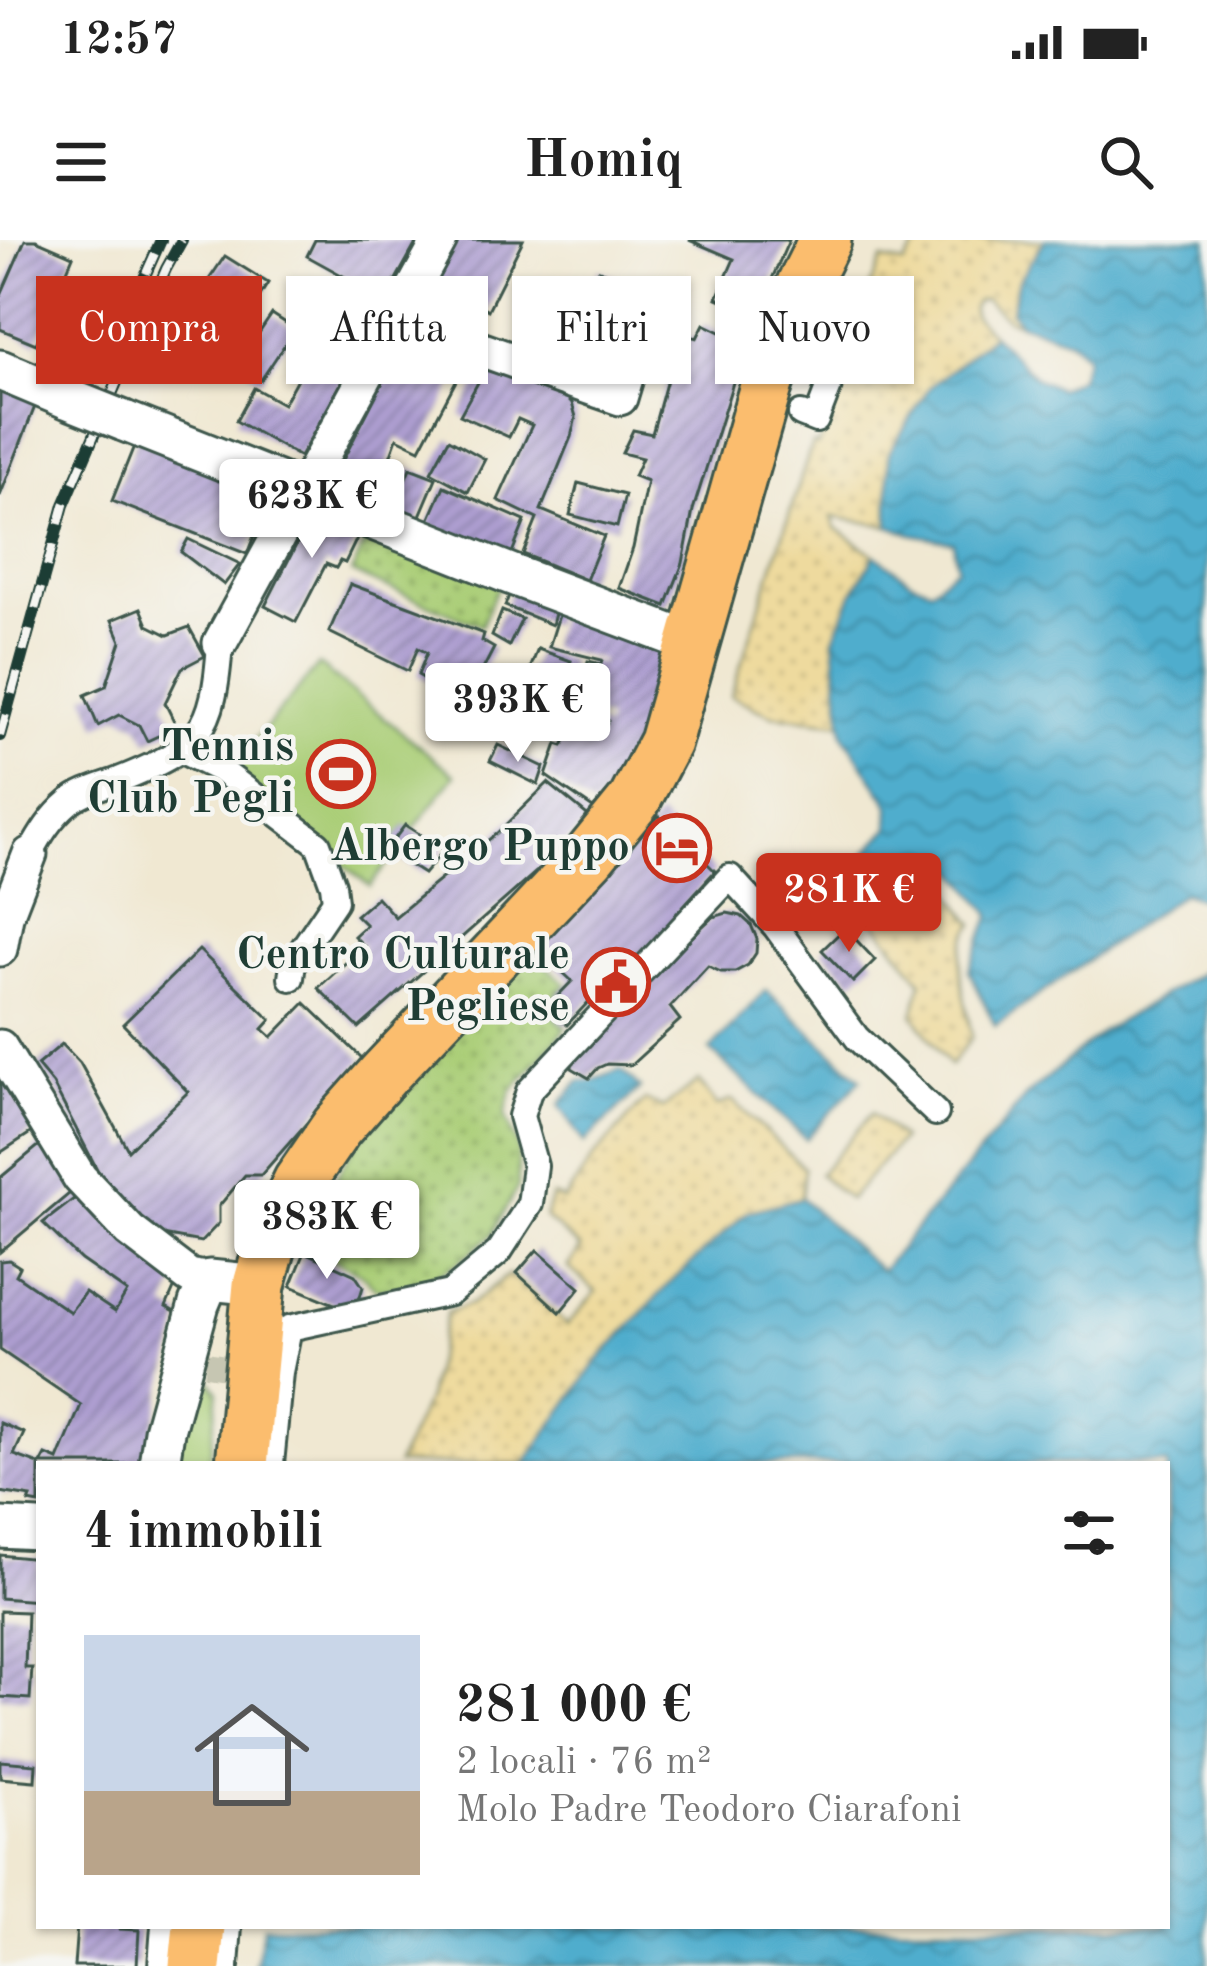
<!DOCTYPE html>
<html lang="it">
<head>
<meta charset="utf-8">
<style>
  body { margin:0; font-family:"Old Standard TT",serif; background:#f6f6f6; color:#222; height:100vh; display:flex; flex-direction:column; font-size:45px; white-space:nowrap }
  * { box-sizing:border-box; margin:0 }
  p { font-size:39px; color:#767676 }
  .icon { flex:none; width:66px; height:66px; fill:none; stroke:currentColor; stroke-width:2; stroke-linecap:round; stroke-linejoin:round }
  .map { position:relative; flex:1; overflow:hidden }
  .details { position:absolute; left:36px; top:1221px; width:1134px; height:468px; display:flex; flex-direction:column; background:#fff; border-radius:0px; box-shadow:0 3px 9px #0004 }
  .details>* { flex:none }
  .top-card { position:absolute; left:36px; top:36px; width:1137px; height:108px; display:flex; gap:24px }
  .price { position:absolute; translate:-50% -102px; padding:0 27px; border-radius:12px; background:#fff; color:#222; font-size:39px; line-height:78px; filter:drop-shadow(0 3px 6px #0008) }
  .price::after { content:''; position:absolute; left:50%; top:72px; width:36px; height:27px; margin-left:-18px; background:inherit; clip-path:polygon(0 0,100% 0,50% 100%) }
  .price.on { background:#c8321e; color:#fff }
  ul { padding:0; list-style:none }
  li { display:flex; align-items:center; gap:36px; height:300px; padding:0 48px }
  li span { display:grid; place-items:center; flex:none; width:336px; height:240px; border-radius:0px; color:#555 }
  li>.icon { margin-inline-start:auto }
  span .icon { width:144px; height:144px; fill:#fffc; stroke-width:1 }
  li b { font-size:51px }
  h2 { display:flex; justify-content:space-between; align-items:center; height:144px; padding:0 48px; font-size:51px }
  .pill { padding:0 42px; border-radius:0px; background:#fff; box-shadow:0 3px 9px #0004; font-size:42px; line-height:108px }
  .pill.on { background:#c8321e; color:#fff }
  .status { display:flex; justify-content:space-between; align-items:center; height:84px; padding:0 60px; background:#fff; direction:ltr }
  .status svg { height:33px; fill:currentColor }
  header { display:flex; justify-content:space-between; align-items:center; height:156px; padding:0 48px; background:#fff; font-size:54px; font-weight:700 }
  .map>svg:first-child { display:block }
</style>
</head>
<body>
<div class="status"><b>12:57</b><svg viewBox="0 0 49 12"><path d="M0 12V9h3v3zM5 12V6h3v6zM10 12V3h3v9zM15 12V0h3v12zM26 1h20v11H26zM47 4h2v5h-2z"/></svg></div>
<header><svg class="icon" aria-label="menu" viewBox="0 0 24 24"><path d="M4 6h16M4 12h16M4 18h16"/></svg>Homiq<svg class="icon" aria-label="search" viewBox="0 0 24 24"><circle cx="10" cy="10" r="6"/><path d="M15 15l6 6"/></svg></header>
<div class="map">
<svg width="1207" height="1726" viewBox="0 0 1207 1726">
  <defs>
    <pattern id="sand-dots" width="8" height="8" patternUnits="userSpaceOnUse" patternTransform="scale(3)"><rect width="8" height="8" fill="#eeda9e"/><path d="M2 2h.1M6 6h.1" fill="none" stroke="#ccbc89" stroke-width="1.8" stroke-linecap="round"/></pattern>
    <pattern id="park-dots" width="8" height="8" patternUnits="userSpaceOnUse" patternTransform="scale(3)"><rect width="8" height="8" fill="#aace77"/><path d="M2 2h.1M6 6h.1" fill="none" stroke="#8aa862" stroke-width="1.8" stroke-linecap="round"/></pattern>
    <pattern id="water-waves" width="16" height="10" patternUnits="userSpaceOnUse" patternTransform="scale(3)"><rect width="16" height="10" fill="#4fadcd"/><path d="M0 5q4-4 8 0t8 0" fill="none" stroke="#418ea7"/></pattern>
    <pattern id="building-hatch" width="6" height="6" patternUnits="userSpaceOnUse" patternTransform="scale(3)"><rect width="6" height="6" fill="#ad9ed0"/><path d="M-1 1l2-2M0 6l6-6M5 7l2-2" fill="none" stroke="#8c82aa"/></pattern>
  </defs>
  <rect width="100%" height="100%" fill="#f6f6f2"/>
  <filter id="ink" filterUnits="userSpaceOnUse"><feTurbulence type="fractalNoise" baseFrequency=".00833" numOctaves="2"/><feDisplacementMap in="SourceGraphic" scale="24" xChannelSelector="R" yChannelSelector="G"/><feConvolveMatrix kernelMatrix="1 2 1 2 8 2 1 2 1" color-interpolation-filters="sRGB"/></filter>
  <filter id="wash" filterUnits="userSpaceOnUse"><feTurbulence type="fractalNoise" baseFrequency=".004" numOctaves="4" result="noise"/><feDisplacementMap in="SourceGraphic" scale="48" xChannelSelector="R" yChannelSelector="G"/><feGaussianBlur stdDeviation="2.7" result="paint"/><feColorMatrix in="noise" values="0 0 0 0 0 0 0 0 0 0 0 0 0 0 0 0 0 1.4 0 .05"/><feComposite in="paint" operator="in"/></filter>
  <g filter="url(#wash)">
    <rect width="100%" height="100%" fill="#f0e8d2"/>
    <g fill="#aace77" stroke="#648656" stroke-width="3">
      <polygon points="319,425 455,535 370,646 227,532"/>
      <polygon points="199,1135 207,1136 218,1152 209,1224 169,1224"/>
    </g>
    <g fill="url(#sand-dots)" stroke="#868c69" stroke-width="3">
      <polygon points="921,0 1045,0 1018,41 1011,71 1020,83 1008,80 985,59 977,61 973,67 973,75 993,95 929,148 889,213 889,286 832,277 836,288 875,315 851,356 834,399 843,483 772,475 731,456 812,204 818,205 858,95 850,91 882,20 904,24"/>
      <path d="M924 636H938L974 684C949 715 966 760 972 797L950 826 913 774 922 742 871 677Z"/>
      <polygon points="699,841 717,866 732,860 804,928 801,958 747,972 669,1044 597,1122 525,1224 397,1224 427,1158 447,1072 471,1064 509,1034 567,1085 596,1052 568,1027 581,1008 545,978 552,956 564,960 593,918 645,860 663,868"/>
      <polygon points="872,873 902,899 849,960 819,934"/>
    </g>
    <g fill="url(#park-dots)" stroke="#648656" stroke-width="3">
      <polygon points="371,287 500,341 481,386 352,333"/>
      <polygon points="532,714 566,744 545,767 566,788 511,852 505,875 518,907 518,946 491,996 455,1025 419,1045 376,1049 360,1033 315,1010 305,992 356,903 417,834"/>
    </g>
    <g fill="url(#water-waves)" stroke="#377580" stroke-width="3">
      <polygon points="1045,0 1207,0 1207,661 1183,653 995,786 969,730 991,675 951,624 925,621 884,653 865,614 889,588 890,565 843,494 834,399 851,357 875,315 911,341 931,349 957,327 953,302 912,294 889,286 889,213 929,148 993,95 1037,139 1059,149 1079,138 1086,116 1069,100 1020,83 1011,72 1018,41"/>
      <polygon points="1207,729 1207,1726 255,1726 264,1686 1167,1686 1167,1224 525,1224 597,1122 669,1044 747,972 801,958 881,1031 1028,854 1103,791"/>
      <polygon points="766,750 861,839 806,899 710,810"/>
      <polygon points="621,830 640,848 584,903 559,865 580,841 592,841"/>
    </g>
    <g id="blocks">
      <g fill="url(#building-hatch)">
        <polygon points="25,0 36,0 73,16 36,104 0,89 0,57"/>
        <polygon points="315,0 418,0 385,59 307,16"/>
        <polygon points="454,0 523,0 488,70 433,39"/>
        <polygon points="689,0 789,0 756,75 717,58 734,19"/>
        <polygon points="225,16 268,43 252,69 208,41"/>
        <polygon points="599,30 648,50 638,72 589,52"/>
        <polygon points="555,72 581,85 572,105 547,91"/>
        <polygon points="272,74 295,89 261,140 238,124"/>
        <polygon points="704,84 745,104 693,270 683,323 666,366 619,348 633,308 647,241 634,236 642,218 622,213 633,190 652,194 668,136 653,130 659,110 676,115 683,94 697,98"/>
        <polygon points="409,91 467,120 420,209 397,198 385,231 405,240 410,228 436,238 416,285 327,251"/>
        <polygon points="320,97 356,117 300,217 236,181 254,148 283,164"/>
        <polygon points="487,126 560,150 572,163 576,177 571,197 541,270 604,296 586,340 523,314 537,279 498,260 532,185 518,179 509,197 460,175"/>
        <polygon points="0,141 39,156 0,256"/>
        <polygon points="138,196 272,249 247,314 112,261"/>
        <polygon points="449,199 485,219 468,252 431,232"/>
        <polygon points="578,243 625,255 617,287 570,275"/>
        <polygon points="444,246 525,281 509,320 427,285"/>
        <polygon points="316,266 362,288 345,323 340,321 336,328 326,324 296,382 265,366"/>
        <polygon points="188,299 240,324 224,345 181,312"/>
        <polygon points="514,342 558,362 552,385 505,366"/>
        <polygon points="350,344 484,394 482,401 494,408 466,462 418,435 427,413 418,408 408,431 329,392"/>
        <polygon points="562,366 668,395 642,494 614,544 593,568 546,536 557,504 563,506 579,474 605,488 608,480 575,467 572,475 518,459 538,409 571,421 562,450 579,454 588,421 601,424 602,420 549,407"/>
        <polygon points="141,368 148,385 168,395 189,387 205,416 182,428 165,463 177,487 147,501 139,485 119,475 98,486 85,455 106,446 121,401 112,380"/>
        <polygon points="502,371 522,379 509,406 492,396"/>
        <polygon points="498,505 544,527 538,545 490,521"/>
        <polygon points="548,543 591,578 536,632 359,788 318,748 364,706 354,696 366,685 356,675 377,657 395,677 497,593"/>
        <polygon points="659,576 715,631 676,674 681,679 599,766 591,759 567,785 547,767 572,741 536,707"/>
        <polygon points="405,585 444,610 424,634 386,610"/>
        <polygon points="727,673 741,676 751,685 757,699 756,713 748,725 735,732 721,732 708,726 670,767 680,780 631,825 607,824 598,828 589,838 572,828 572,819 702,687 713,677"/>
        <polygon points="845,688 875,720 853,742 822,710"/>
        <polygon points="199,710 271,780 263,789 272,797 305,763 363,819 261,935 245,935 219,966 219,983 201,1002 152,993 100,935 53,844 37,825 62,804 80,823 128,910 188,852 123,784"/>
        <polygon points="0,832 35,890 0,913"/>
        <polygon points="42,903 81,944 0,1012 0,938"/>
        <polygon points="83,952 181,1032 166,1067 182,1076 144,1224 41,1224 46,1215 58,1220 81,1165 0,1110 0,1021 9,1020 20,1027 16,1035 70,1072 85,1052 115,1072 127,1052 81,1020 43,983"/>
        <polygon points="537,1010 580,1048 560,1072 517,1033"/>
        <polygon points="305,1012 355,1035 363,1047 359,1060 346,1069 291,1046"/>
        <polygon points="0,1183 24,1193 14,1215 39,1224 39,1264 29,1262 31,1257 0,1252"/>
        <polygon points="0,1315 39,1319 39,1361 0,1358"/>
        <polygon points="0,1371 27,1372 25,1428 32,1428 30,1459 0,1457"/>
        <polygon points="0,1521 36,1524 35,1541 0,1538"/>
        <polygon points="77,1686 120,1686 120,1689 139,1690 137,1726 74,1726"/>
      </g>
    </g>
  </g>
  <g filter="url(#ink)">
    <use href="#blocks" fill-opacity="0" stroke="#3e574c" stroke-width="3"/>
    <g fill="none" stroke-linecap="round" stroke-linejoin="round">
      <polyline stroke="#c6c6b2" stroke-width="24" stroke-dasharray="24 12" stroke-linecap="butt" points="206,1124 257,1132"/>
      <g stroke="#3e574c" stroke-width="30">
        <g id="pedestrian">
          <polyline points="801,174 816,180 850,91"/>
          <polyline points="182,511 222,531 318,604 333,645 335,661 293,723 291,738"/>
          <path d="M30 614C41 594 51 577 69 562 82 551 103 546 119 540 201 507 214 492 220 403"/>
          <polyline points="271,1224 280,1132 289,1088 450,1053 499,1012 530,964 535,926 521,876 529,851 730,637 775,686 857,798 936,873"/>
          <polyline points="161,1726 164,1686"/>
          <polyline points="226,1726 229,1686"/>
        </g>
      </g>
      <g stroke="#3e574c" stroke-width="39">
        <g id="minor">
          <polyline points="402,70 480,109 620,158 637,101 573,50"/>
          <polyline points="220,403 440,0"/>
          <polyline points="0,709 6,676 30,614"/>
          <polyline points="0,807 80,938 130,991 189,1036 209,1040"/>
        </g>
      </g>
      <g stroke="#3e574c" stroke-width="45">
        <g id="tertiary">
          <polyline points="0,130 69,159"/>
          <polyline points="124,181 510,334 693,403"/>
          <polyline points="159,1224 164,1191 199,1064 209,1040 259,1045"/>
          <polyline points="0,1288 39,1290"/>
        </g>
      </g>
      <g stroke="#3e574c" stroke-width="57">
        <g id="primary">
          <polyline points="242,1224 259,1045 273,996 299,942 337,887 383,835 590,615 634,561 665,502 767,143 803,44 825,0"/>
          <polyline points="195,1726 199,1686"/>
        </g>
      </g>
      <use href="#pedestrian" stroke="#fff" stroke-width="24"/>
      <use href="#minor" stroke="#fff" stroke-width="33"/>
      <use href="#tertiary" stroke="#fff" stroke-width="39"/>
      <use href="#primary" stroke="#fbbd6e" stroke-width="51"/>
      <g stroke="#1f3d34" stroke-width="12">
        <g id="rail">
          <polyline points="110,114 161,0"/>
          <polyline points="0,496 64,265 166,29 182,0"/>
        </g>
      </g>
      <use href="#rail" stroke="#f6f6f2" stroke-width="8" stroke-dasharray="22" stroke-linecap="butt"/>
      <g stroke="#3e574c" stroke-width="45" stroke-linecap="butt">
        <polyline id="tertiary-bridge" points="69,159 124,181"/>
      </g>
      <use href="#tertiary-bridge" stroke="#fff" stroke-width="39"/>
    </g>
  </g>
  <defs>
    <g id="stadium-ring" transform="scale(3.45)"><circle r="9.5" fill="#f6f6f2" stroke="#c8321e" stroke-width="1.5"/><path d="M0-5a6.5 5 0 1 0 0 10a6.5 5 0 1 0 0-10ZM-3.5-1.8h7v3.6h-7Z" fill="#c8321e"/></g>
    <g id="hotel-ring" transform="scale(3.45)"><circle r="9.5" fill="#f6f6f2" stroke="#c8321e" stroke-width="1.5"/><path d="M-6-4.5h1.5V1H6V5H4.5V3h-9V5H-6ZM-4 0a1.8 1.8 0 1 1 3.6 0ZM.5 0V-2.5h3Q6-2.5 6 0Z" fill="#c8321e"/></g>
    <g id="civic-ring" transform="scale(3.45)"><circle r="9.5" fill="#f6f6f2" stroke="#c8321e" stroke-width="1.5"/><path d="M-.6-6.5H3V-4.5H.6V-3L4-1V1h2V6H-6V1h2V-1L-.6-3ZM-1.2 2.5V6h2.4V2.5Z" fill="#c8321e"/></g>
  </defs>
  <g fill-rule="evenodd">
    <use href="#stadium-ring" x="341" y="534"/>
    <use href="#hotel-ring" x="677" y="608"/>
    <use href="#civic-ring" x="616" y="742"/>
  </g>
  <g text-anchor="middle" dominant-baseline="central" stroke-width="9" stroke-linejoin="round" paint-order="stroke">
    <g font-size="45" font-weight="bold" fill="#1f3d34" stroke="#f6f6f2" text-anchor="end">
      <text x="294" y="508">Tennis<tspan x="294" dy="52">Club Pegli</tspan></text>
      <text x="630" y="608">Albergo Puppo</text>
      <text x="570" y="716">Centro Culturale<tspan x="570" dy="52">Pegliese</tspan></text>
    </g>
  </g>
</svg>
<b class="price" style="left:312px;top:321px">623K €</b>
<b class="price" style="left:518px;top:525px">393K €</b>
<b class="price on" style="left:849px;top:715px">281K €</b>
<b class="price" style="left:327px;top:1042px">383K €</b>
<div class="top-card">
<a class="pill on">Compra</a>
<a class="pill">Affitta</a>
<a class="pill">Filtri</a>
<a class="pill">Nuovo</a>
</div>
<section class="details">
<h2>4 immobili<svg class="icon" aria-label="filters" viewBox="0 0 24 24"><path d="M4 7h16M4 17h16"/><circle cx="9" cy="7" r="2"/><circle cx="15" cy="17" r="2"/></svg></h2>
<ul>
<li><span style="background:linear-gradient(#c9d6e8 65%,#b9a48a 0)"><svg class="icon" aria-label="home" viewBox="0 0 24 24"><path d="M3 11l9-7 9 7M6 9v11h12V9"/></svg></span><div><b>281 000 €</b><p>2 locali · 76 m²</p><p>Molo Padre Teodoro Ciarafoni</p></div></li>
</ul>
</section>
</div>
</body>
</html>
